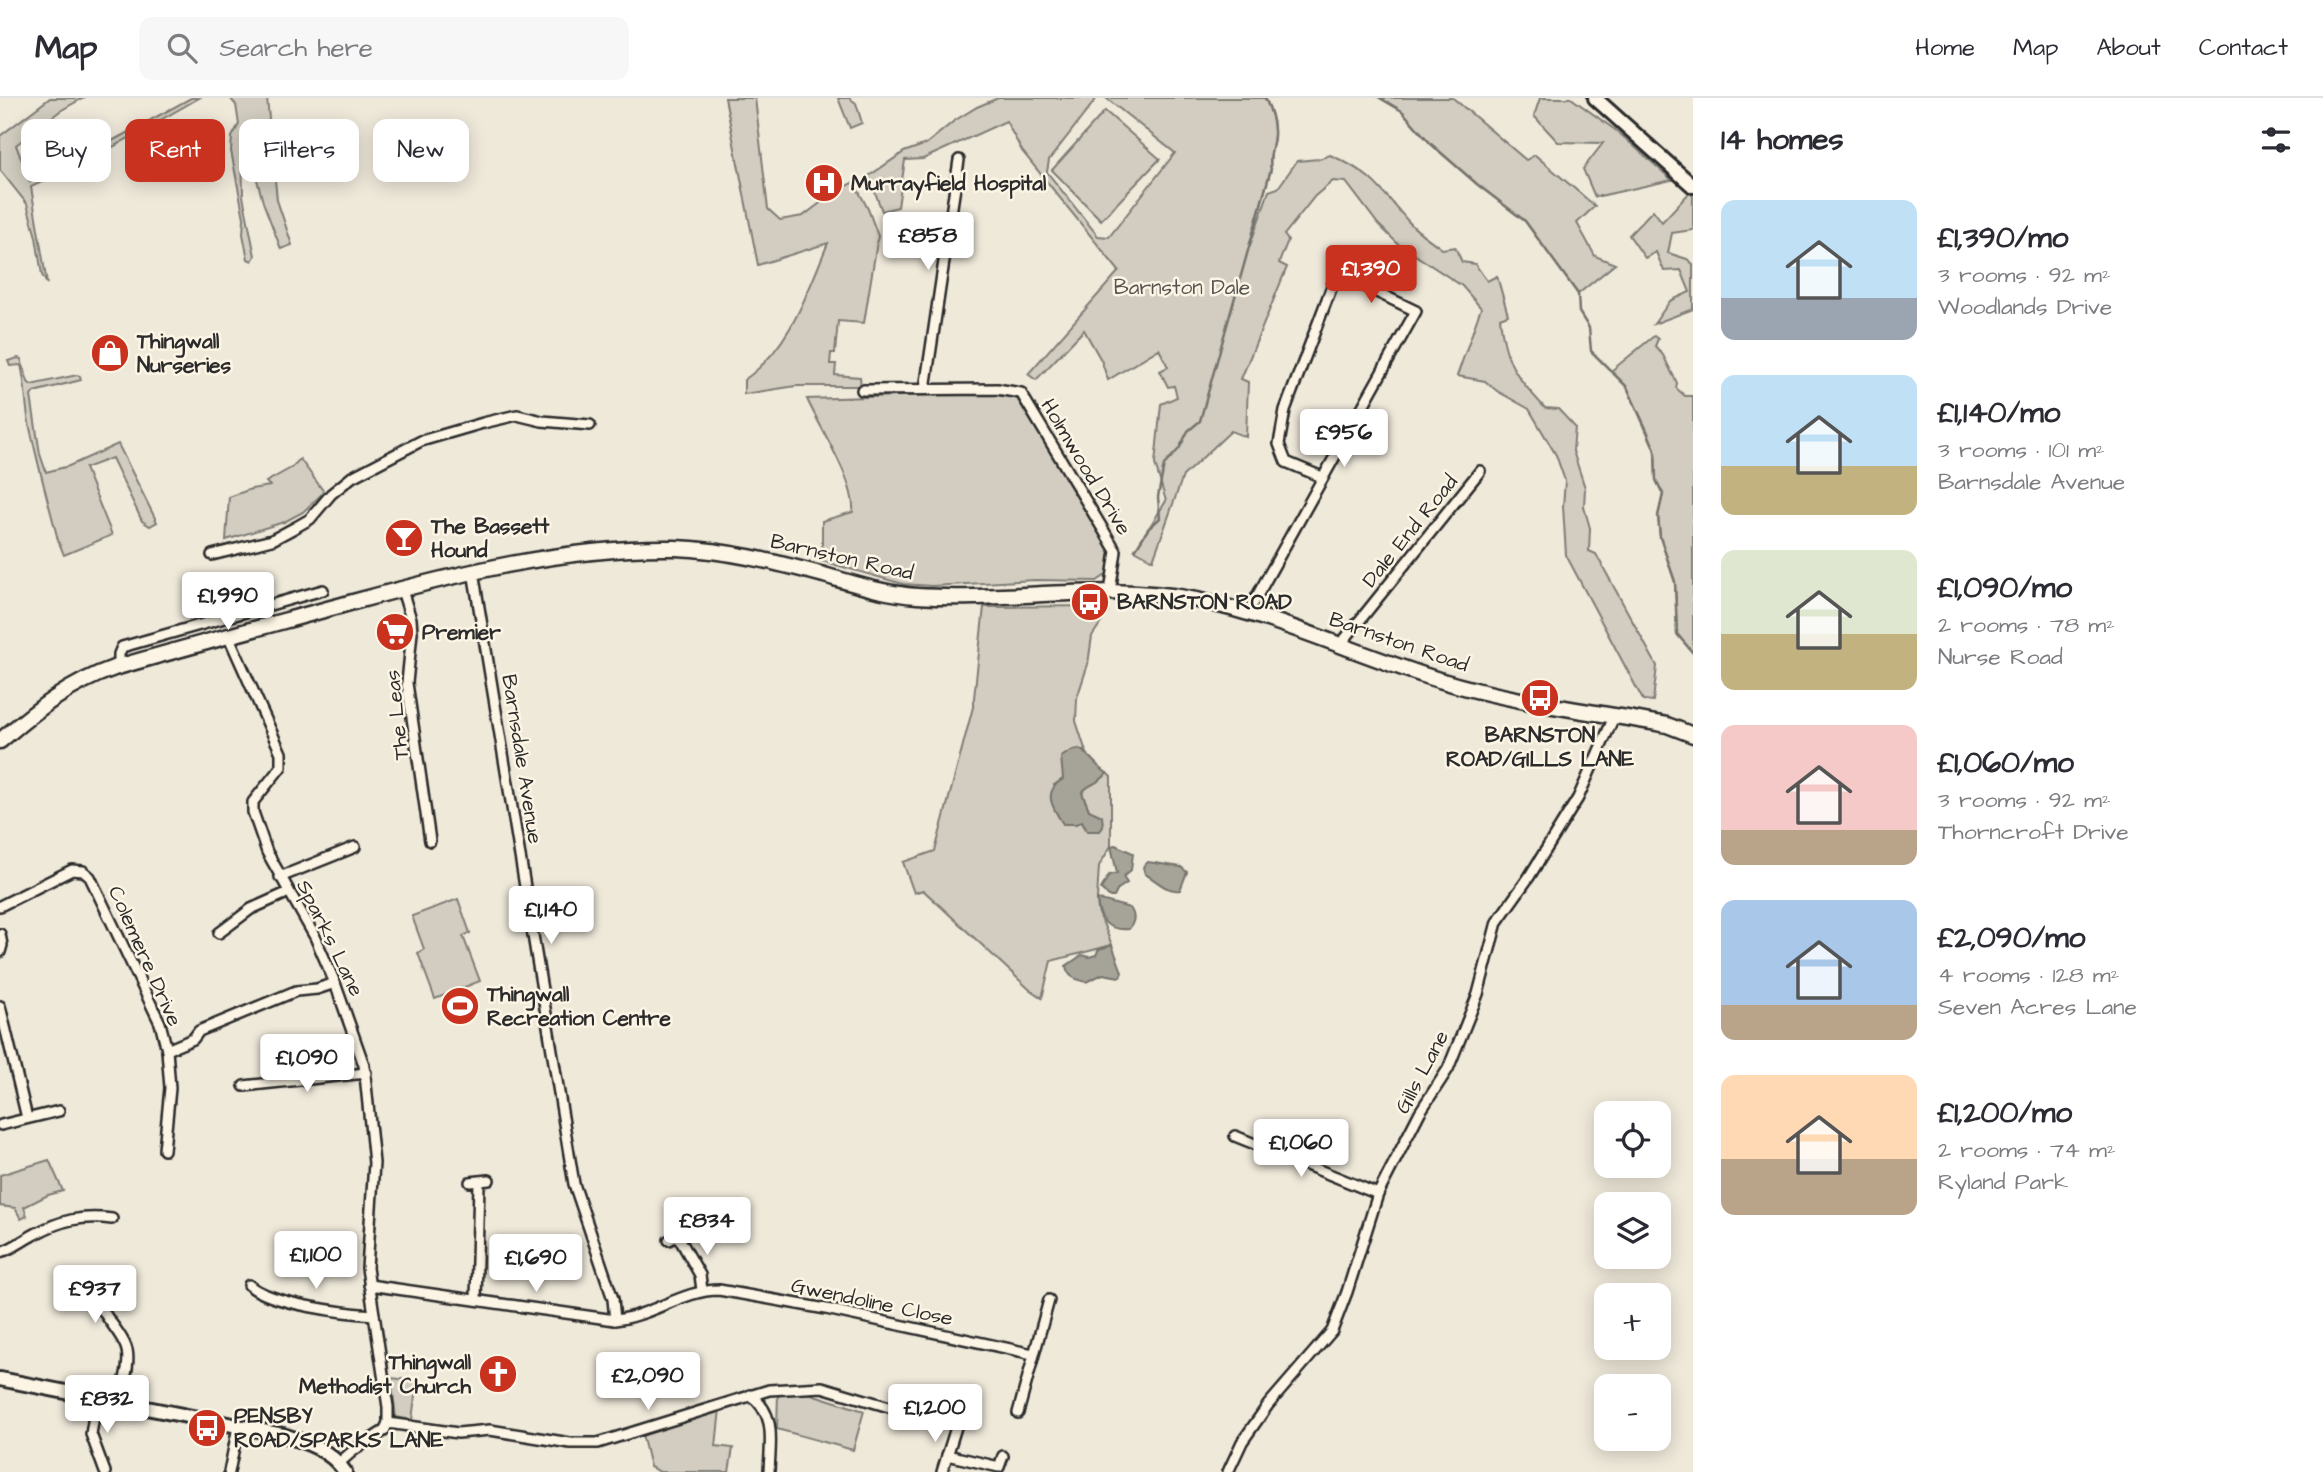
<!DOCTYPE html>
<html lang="en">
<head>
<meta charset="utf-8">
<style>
  body { margin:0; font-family:"Architects Daughter",sans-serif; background:#f7f7f7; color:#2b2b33; height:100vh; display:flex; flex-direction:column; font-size:26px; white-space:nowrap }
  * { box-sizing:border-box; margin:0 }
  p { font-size:23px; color:#7c7c81 }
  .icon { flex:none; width:38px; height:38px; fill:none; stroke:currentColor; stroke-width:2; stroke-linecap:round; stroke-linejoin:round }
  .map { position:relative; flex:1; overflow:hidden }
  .drawer { display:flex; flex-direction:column; background:#fff; width:630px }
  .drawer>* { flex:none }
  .guide { position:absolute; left:21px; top:21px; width:665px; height:63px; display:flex; gap:14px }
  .controls { position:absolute; left:1594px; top:1003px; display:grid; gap:14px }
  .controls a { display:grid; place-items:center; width:77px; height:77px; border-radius:14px; background:#fff; box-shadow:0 4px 18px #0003; font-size:35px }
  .price { position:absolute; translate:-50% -60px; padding:0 16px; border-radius:7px; background:#fff; color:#222; font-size:23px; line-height:46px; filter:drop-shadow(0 2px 4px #0008) }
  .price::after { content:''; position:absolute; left:50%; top:42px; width:21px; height:16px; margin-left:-10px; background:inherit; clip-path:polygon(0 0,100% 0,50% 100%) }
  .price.current { background:#c8321e; color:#fff }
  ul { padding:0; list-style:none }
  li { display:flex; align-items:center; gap:21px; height:175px; padding:0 28px }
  li span { display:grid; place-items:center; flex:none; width:196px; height:140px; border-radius:14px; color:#555 }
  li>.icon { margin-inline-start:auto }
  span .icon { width:84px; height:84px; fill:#fffc; stroke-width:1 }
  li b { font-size:30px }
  h2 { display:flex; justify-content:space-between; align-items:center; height:84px; padding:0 28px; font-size:30px }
  .pill { padding:0 24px; border-radius:14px; background:#fff; box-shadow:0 4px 18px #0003; font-size:24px; line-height:63px }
  .pill.current { background:#c8321e; color:#fff }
  header { display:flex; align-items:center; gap:42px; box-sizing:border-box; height:98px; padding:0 35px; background:#fff; border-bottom:2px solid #e1e1e2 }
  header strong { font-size:33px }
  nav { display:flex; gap:38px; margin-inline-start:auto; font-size:24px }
  .search { width:490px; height:63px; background:#f7f7f7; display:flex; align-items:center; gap:18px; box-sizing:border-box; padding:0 24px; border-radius:14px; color:#7c7c81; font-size:26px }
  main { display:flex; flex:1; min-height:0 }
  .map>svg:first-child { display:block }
</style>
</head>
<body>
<header>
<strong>Map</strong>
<div class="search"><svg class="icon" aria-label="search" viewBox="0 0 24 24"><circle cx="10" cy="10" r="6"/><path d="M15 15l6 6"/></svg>Search here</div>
<nav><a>Home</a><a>Map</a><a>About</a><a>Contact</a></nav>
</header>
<main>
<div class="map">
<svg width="1693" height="1374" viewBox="0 0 1693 1374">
  <rect width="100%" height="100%" fill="#efe9da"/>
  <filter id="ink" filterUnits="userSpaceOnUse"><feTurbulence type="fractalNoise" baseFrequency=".0143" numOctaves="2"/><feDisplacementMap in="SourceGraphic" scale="14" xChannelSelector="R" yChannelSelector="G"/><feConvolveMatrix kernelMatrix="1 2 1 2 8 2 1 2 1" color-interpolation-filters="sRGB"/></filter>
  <g filter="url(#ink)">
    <g fill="#d2cdc0" stroke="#7e7c76" stroke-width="2">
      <polygon points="50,0 83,0 60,13 16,47 30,84 88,56 191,0 199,0 95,59 31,89 47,186 42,177 36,139 27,106 0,72 0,38"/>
      <polygon points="230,0 267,0 277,102 292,147 281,151 263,104 249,52 242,45 243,98 255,158 252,163 248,161 243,136 244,120 231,53 232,39 239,26 236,7"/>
      <path d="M725 0H755L768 111 780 122 803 118 836 93 854 84 868 111 878 138 864 225 838 223 835 255H831L830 266H836L835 277 860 279 861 288H796L744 296V282C790 250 807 195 828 145L758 167Z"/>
      <polygon points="838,0 849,0 856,5 862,25 850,30"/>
      <path d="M998 0H1097L1049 62 1047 74 1098 138 1109 139 1175 55 1106 0H1265C1271 12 1275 24 1274 38 1273 50 1268 59 1271 71L1249 150 1269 93 1278 90 1297 63 1319 61 1330 57C1371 74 1381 92 1408 123 1417 134 1431 142 1442 151L1455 149 1462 164 1475 166 1487 183 1497 178 1508 217 1500 220C1505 265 1515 277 1545 310L1558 311 1575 329 1573 353 1585 390 1584 409 1590 430 1589 453 1596 456 1657 568 1653 603 1643 602 1566 457 1563 408 1565 383 1556 357 1529 311 1497 293 1485 283 1457 278 1481 210 1462 188 1397 145 1378 126 1346 84 1333 83 1315 98 1284 137 1288 142 1279 165 1287 169 1241 281 1248 284 1246 339 1231 333 1183 378 1153 462 1135 452 1166 403 1155 366 1161 306 1177 299 1174 288 1168 289 1160 273 1168 269 1159 251 1108 282 1101 262 1084 232 1036 282 1028 276 1119 173 1022 53 1006 23 923 61 905 62 898 109 882 113 869 78 904 54 926 46 954 23 977 9Z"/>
      <polygon points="1380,0 1453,0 1526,62 1535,57 1595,108 1577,125 1595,158 1615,166 1578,196 1525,123 1478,87 1431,46 1402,13"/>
      <polygon points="1540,0 1571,0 1618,34 1672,82 1595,99 1583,71 1603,45 1558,44 1534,18"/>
      <polygon points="1105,13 1160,61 1101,122 1052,72"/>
      <polygon points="1690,94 1693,98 1693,132 1672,135 1668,155 1687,161 1693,166 1693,211 1654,226 1670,203 1690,194 1681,172 1664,173 1656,154 1645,160 1629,137 1653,112 1662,124"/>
      <polygon points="1654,238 1658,241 1655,248 1663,257 1677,285 1676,290 1685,298 1693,298 1693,555 1677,536 1675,484 1660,439 1658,418 1663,396 1656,382 1655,352 1647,332 1627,289 1611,273"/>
      <path d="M18 260 21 261 28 284 31 287 77 277 80 278 81 282 34 294 31 298 40 356 46 374 69 368 118 346 157 424 150 428 142 423 112 360 85 370 112 437 64 457 58 442C48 403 37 364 29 325 25 305 26 287 21 267L10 268 8 263Z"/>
      <path d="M963 296 1008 297 1016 299 1113 450 1111 467 1106 477 1097 483 1035 482 932 488 903 486 822 463V423L853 414C856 385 820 330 807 301Z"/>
      <polygon points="300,361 324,394 303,414 284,424 226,442 229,399 251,391 270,388 266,384 291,370"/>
      <path d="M1106 508 1108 514 1092 538 1088 566 1077 600 1076 623 1086 654 1079 651 1063 670V681L1054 687 1082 722 1084 729 1089 712 1082 695C1088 685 1099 687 1107 675L1111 679V748L1099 768 1097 801 1098 813 1112 847 1051 863 1042 900 1029 891 923 792 914 795 903 764 935 753 973 609 984 509Z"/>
      <polygon points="458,801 470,835 463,838 480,883 435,901 418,855 424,851 412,818"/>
      <polygon points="49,1062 63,1093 48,1097 24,1109 27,1118 21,1121 15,1110 0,1108 0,1077"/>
      <polygon points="391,1280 417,1283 412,1322 396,1319"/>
      <polygon points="805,1294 864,1313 853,1352 777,1331 778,1295"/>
      <polygon points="720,1311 716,1348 733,1350 729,1374 660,1374 650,1369 642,1336"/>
    </g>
    <g fill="#a6a399" stroke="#75736d" stroke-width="2">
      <path d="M1079 651C1090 656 1095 668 1107 675 1099 687 1088 685 1082 695L1089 712 1102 718 1103 729 1100 733H1087L1082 723 1076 726H1063C1052 709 1042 694 1063 681L1061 659 1073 652Z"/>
      <polygon points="1115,747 1133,755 1131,772 1123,779 1127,785 1118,791 1114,799 1110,799 1101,791 1109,777 1117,775 1111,748"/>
      <path d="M1148 764 1181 769 1187 774 1180 792C1165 794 1157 782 1145 776L1143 769Z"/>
      <path d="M1097 801 1130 810C1136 818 1134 824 1129 831 1106 833 1099 822 1097 801Z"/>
      <path d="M1112 847 1122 874 1120 879 1103 876 1086 884C1075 881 1068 879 1066 868L1082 857 1089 859 1096 857 1099 851Z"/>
    </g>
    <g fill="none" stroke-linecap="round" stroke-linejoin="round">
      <g stroke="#75736d" stroke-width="2.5">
        <polyline points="1380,0 1402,13 1431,46 1478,87 1525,123 1578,196 1579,214 1589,230 1591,253 1627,289 1655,352 1656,382 1663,396 1658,418 1660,439 1675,484 1677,536 1693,555"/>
        <path d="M1135 452 1148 431 1160 420 1158 399 1164 367 1179 351 1188 333 1200 323 1271 71C1268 59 1273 50 1274 38 1275 24 1271 12 1265 0"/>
      </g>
      <g stroke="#2b2b2b" stroke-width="14">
        <g id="street">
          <polyline points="925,291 959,62"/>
          <polyline points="862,292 997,291 1021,295 1116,453 1110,494"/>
          <polyline points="212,457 272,442 296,429 310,421 331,396 352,379 421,343 483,325 517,317 542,323 590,327"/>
          <polyline points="473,473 574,1086 613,1201 615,1222"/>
          <polyline points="401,489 411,521 412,534 407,585 430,743"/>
          <polyline points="1247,516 1416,213 1337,175 1285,312 1279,346 1286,364 1322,379"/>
          <polyline points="228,537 281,655 281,669 253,704 253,714 267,754 315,839 335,885 364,967 374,1065 367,1170 388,1309 388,1325 384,1333 354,1352 339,1365"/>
          <polyline points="1340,547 1480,373"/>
          <polyline points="119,568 119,556 122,549 323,492"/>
          <polyline points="280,779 355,749"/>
          <polyline points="0,808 72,772 83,773 90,779 160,925 167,952 193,941 199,933 296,893 317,891 335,885"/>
          <polyline points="219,835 251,811 289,794"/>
          <polyline points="0,836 2,847 0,854"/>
          <polyline points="0,908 27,1020"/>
          <polyline points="244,988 366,975"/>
          <polyline points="1,1027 59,1013"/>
          <polyline points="1235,1038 1378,1096"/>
          <polyline points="164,1052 170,990 167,952"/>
          <polyline points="470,1084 489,1082"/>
          <polyline points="678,1138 700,1177 702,1192"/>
          <polyline points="669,1142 685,1134"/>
          <path d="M0 1154C13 1151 23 1142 35 1136 61 1122 83 1117 112 1121"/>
          <path d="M249 1187C270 1206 345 1215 374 1217"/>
          <path d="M369 1187 615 1222C652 1218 683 1192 719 1192L826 1211 1033 1256"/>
          <polyline points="476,1202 479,1085"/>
          <path d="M750 1297C777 1316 770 1344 769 1374"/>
          <polyline points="97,1300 91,1336 105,1374"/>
          <path d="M119 1305C122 1289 132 1265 126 1249 119 1230 99 1216 97 1195L122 1175"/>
          <polyline points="1018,1315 1049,1202"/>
          <polyline points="388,1325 458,1335 490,1332 570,1345 598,1345 769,1292 822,1289 896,1311"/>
          <polyline points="947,1357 999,1369 1003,1358"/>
          <polyline points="229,1374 238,1329"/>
          <polyline points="942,1374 957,1326"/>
          <polyline points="1228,1374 1242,1344 1268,1307 1332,1233 1347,1194 1378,1096 1420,1014 1448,971 1478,896 1497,824 1529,779 1578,700 1614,619"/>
        </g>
      </g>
      <g stroke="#2b2b2b" stroke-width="18">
        <g id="secondary">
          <polyline points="1595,0 1693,88"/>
          <path d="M0 1281 283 1337C306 1344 331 1352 345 1374"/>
        </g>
      </g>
      <g stroke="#2b2b2b" stroke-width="19">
        <path id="primary" d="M0 643C35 613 70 585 114 570 194 547 273 526 353 504 456 476 568 448 675 450 726 452 775 464 824 477 855 486 885 496 917 498 1010 504 1105 484 1197 502 1280 519 1358 557 1439 582 1514 605 1591 613 1667 627L1693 637"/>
      </g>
      <use href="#street" stroke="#fcf5e5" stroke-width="9"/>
      <use href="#secondary" stroke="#fcf5e5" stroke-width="12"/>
      <use href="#primary" stroke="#fcf5e5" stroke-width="14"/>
    </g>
  </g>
  <defs>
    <g id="hospital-disc" transform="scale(2.0125)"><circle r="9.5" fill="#c8321e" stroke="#fcf5e5"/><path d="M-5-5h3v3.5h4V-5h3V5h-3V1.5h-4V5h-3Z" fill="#fff"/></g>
    <g id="shop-disc" transform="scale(2.0125)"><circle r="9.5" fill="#c8321e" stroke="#fcf5e5"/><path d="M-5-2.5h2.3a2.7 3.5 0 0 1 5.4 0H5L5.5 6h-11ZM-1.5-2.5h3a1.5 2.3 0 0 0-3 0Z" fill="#fff"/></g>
    <g id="bar-disc" transform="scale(2.0125)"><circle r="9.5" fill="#c8321e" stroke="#fcf5e5"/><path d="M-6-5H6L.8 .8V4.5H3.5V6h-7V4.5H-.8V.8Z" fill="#fff"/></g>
    <g id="bus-disc" transform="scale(2.0125)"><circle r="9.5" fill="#c8321e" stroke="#fcf5e5"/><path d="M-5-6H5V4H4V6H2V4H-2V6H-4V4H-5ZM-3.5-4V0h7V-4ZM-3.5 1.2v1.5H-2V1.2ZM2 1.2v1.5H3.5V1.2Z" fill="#fff"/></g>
    <g id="supermarket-disc" transform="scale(2.0125)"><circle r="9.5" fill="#c8321e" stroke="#fcf5e5"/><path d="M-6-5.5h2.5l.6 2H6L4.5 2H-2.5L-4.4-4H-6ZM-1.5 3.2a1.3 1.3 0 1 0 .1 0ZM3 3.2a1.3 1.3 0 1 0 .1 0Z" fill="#fff"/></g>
    <g id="stadium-disc" transform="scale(2.0125)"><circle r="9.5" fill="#c8321e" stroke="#fcf5e5"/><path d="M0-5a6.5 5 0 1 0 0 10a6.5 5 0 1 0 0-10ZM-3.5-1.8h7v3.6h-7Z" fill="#fff"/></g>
    <g id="church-disc" transform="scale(2.0125)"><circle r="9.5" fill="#c8321e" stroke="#fcf5e5"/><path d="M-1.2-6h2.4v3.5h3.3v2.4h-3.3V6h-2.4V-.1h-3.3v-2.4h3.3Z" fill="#fff"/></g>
  </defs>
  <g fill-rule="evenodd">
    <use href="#hospital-disc" x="824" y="85"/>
    <use href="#shop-disc" x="110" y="255"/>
    <use href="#bar-disc" x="404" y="440"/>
    <use href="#bus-disc" x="1090" y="504"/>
    <use href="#supermarket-disc" x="395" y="534"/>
    <use href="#bus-disc" x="1540" y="600"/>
    <use href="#stadium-disc" x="460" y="908"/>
    <use href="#church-disc" x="498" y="1276"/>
    <use href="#bus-disc" x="207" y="1330"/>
  </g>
  <g text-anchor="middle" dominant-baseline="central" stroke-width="5" stroke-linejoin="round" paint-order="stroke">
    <g font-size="21" font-weight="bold" fill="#2b2b2b" stroke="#fcf5e5" text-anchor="start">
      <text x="851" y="85">Murrayfield Hospital</text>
      <text x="137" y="243">Thingwall<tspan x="137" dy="24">Nurseries</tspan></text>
      <text x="431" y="428">The Bassett<tspan x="431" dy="24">Hound</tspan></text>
      <text x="1117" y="504">BARNSTON ROAD</text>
      <text x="422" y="534">Premier</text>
      <text x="1540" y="637" text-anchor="middle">BARNSTON<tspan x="1540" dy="24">ROAD/GILLS LANE</tspan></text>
      <text x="487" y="896">Thingwall<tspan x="487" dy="24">Recreation Centre</tspan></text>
      <text x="471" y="1264" text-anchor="end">Thingwall<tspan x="471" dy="24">Methodist Church</tspan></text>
      <text x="234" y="1318">PENSBY<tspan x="234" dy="24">ROAD/SPARKS LANE</tspan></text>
    </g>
    <g font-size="21" fill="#555450" stroke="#fcf5e5">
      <text x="1182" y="189">Barnston Dale</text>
    </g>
    <g font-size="21" fill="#2b2b2b" stroke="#fcf5e5">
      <text transform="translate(1086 369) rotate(59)">Holmwood Drive</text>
      <text transform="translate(1410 433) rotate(-51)">Dale End Road</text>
      <text transform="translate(842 459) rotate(13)">Barnston Road</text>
      <text transform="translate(1399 544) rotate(19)">Barnston Road</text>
      <text transform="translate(397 617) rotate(-96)">The Leas</text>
      <text transform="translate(522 661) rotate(81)">Barnsdale Avenue</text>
      <text transform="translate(330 840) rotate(64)">Sparks Lane</text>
      <text transform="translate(145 858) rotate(66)">Colemere Drive</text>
      <text transform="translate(1422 974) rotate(-62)">Gills Lane</text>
      <text transform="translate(872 1204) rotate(12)">Gwendoline Close</text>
    </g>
  </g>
</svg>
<div class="controls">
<a><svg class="icon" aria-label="locate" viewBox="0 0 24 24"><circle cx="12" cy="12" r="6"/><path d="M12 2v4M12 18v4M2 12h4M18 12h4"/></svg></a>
<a><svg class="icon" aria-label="layers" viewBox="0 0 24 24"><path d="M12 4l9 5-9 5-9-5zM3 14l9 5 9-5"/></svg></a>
<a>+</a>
<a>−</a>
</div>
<b class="price" style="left:928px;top:174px">£858</b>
<b class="price current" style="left:1371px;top:207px">£1,390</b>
<b class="price" style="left:1344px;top:371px">£956</b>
<b class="price" style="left:228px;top:534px">£1,990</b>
<b class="price" style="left:551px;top:848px">£1,140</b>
<b class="price" style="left:307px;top:996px">£1,090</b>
<b class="price" style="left:1301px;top:1081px">£1,060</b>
<b class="price" style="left:707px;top:1159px">£834</b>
<b class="price" style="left:316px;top:1193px">£1,100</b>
<b class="price" style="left:536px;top:1196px">£1,690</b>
<b class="price" style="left:95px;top:1227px">£937</b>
<b class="price" style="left:648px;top:1314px">£2,090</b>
<b class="price" style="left:107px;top:1337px">£832</b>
<b class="price" style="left:935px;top:1346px">£1,200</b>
<div class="guide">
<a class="pill">Buy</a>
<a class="pill current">Rent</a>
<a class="pill">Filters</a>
<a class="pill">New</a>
</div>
</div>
<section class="drawer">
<h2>14 homes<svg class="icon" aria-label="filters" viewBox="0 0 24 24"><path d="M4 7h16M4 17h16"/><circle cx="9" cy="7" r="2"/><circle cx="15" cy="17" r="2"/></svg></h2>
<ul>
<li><span style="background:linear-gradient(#bfe0f5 70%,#9aa5b1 0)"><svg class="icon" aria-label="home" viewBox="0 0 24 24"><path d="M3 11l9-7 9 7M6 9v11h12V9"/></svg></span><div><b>£1,390/mo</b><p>3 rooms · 92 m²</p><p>Woodlands Drive</p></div></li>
<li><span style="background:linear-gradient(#bfe0f5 65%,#c2b280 0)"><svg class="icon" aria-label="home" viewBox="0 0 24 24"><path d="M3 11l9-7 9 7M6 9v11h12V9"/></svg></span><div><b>£1,140/mo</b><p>3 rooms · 101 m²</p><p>Barnsdale Avenue</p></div></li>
<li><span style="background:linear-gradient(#dfe7d0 60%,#c2b280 0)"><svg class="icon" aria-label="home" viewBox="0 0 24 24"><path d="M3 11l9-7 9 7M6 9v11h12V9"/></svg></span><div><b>£1,090/mo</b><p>2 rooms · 78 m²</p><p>Nurse Road</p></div></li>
<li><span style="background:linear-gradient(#f6c9c9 75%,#b9a48a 0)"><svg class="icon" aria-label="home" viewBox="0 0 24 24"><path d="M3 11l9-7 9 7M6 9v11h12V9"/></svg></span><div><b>£1,060/mo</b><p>3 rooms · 92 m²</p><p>Thorncroft Drive</p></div></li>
<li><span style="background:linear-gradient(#a9c7e8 75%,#b9a48a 0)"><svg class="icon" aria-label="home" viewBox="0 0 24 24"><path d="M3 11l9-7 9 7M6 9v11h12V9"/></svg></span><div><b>£2,090/mo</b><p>4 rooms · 128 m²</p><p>Seven Acres Lane</p></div></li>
<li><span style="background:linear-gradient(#ffd9b3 60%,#b9a48a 0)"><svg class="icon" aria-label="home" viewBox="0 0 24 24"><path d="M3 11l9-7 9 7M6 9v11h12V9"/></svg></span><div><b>£1,200/mo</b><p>2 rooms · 74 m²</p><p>Ryland Park</p></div></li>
</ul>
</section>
</main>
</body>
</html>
